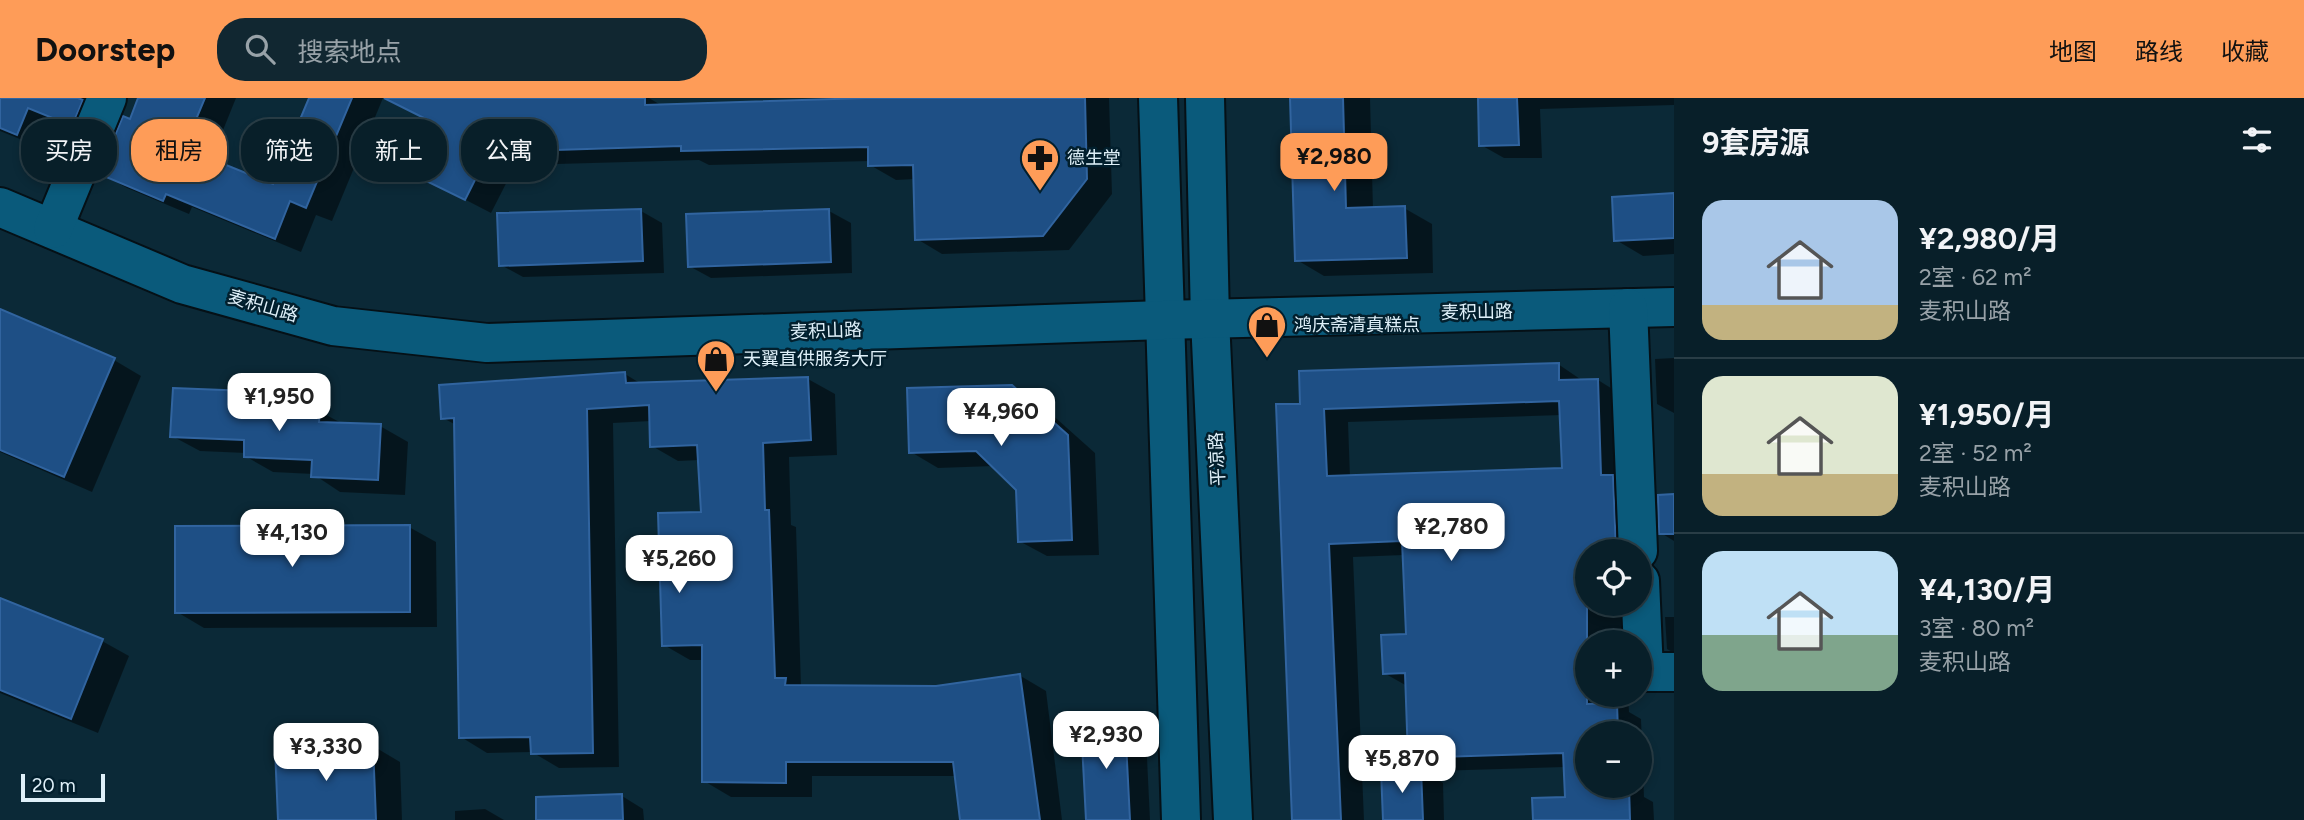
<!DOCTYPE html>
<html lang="zh">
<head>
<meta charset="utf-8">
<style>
  body { margin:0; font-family:Figtree,"Noto Sans SC",sans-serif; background:#112731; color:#f1f3f6; height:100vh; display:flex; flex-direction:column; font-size:26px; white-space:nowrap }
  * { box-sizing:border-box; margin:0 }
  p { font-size:23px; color:#98a2a8 }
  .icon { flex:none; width:38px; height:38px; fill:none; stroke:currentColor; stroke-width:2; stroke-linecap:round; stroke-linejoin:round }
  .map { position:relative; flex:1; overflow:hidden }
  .sheet { display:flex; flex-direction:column; background:#081f29; width:630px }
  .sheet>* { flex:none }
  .top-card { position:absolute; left:21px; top:21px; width:665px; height:63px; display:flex; gap:14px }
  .fabs { position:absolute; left:1575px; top:441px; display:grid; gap:14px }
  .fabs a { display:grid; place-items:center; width:77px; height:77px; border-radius:50%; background:#081f29; box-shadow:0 4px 10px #0003,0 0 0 2px #293d46; font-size:35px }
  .scale { position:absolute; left:21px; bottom:18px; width:84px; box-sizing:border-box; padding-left:7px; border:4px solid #dff0f9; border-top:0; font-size:19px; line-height:24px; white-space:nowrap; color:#dff0f9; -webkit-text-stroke:5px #021f2d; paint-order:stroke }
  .price { position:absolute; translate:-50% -60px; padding:0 16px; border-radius:14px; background:#fff; color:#222; font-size:23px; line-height:46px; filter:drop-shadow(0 2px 4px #0008) }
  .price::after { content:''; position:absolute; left:50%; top:42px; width:21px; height:16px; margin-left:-10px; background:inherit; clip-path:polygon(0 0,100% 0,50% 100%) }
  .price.current { background:#fe9c58; color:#111 }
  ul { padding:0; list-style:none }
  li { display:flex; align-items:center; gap:21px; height:175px; padding:0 28px }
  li+li { border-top:2px solid #293d46 }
  li span { display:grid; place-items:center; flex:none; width:196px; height:140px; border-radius:21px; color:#555 }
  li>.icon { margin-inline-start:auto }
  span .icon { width:84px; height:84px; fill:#fffc; stroke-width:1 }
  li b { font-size:30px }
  h2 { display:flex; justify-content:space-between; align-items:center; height:84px; padding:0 28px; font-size:30px }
  .pill { padding:0 24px; border-radius:28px; background:#081f29; box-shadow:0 4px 10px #0003,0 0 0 2px #293d46; font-size:24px; line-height:63px }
  .pill.current { background:#fe9c58; color:#111 }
  header { display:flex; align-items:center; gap:42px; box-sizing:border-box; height:98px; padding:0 35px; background:#fe9c58; color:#111 }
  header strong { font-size:33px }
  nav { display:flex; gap:38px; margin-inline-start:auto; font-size:24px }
  .search { width:490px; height:63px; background:#112731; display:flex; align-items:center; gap:18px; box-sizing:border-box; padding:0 24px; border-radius:28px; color:#98a2a8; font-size:26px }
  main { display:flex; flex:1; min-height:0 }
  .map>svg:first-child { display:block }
</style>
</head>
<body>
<header>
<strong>Doorstep</strong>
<div class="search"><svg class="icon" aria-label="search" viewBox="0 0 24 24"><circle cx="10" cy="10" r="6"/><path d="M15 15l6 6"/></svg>搜索地点</div>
<nav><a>地图</a><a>路线</a><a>收藏</a></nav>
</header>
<main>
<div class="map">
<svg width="1674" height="722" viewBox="0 0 1674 722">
  <rect width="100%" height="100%" fill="#0b2937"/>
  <g fill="#0007" fill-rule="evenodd">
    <polygon points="0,0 117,0 97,41 53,23 42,50 0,33"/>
    <polygon points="140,0 236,0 211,62 274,89 311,0 383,0 332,123 316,117 301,154 192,109 189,116 127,90 101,76"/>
    <polygon points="383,0 649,0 664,9 868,0 1109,0 1112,96 1069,152 942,156 917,141 915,81 896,82 870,67 870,63 709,67 699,62 522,67 517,64 491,115 412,74 436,26"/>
    <polygon points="1292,0 1370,0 1373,111 1404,110 1432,126 1433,175 1324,178 1297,162"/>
    <polygon points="1480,0 1674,0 1674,7 1540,11 1542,60 1504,60 1481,47"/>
    <polygon points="1674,97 1674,156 1643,158 1616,142 1613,101"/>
    <polygon points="641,113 662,125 664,175 523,179 501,167"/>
    <polygon points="829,113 851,125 852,175 711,180 689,168"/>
    <polygon points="0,213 114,262 141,278 92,394 0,354"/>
    <polygon points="1674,260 1674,315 1657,306 1655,261"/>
    <path d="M1558 266 1583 283 1598 282 1622 297 1640 453H1587V506H1640L1626 544H1587V597H1628L1629 614 1641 621 1644 699 1653 704 1654 722H1534L1566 701 1565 669 1435 673 1410 659 1407 588 1384 575 1408 537 1404 457 1353 459 1364 722H1294L1302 307ZM1562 317 1564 372 1350 379 1348 324ZM1587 635H1640V688H1587Z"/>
    <polygon points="625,276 643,287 808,281 835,296 837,357 789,359 791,427 796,429 801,589 936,590 1019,577 1046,593 1062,722 962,722 957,678 812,678 812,699 731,699 704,683 704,562 690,562 664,547 702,416 700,362 678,363 652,348 651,323 613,325 619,669 559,670 532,654 487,655 461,639 456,327 443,320"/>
    <polygon points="1011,288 1039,305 1095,355 1099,457 1047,458 1019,443 1017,392 994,368 938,370 911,354"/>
    <polygon points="248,295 276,311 319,313 343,326 380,328 408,344 405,397 340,394 313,376 273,374 245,358 246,355 200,353 172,338"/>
    <polygon points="1659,398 1674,398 1674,443 1661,435"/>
    <polygon points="409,429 436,444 437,529 204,530 177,514"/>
    <polygon points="0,501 102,543 129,558 98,635 0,595"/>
    <polygon points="1665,519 1674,519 1674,555 1667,551"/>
    <polygon points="1124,626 1146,639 1150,722 1088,722"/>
    <polygon points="373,648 400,664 402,722 279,722"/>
    <polygon points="1421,672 1443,685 1444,722 1384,722"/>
    <polygon points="622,698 643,711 644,722 538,722"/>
    <polygon points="485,711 504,722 455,722 455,713"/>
  </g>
  <g fill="#1e4f85" stroke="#31649f" stroke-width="2" fill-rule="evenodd">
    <polygon points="0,0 78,0 83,2 72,28 28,10 17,37 0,30"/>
    <polygon points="138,0 205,0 184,50 273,86 309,0 352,0 306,110 290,103 275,141 166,96 163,103 99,76 123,18 130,21"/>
    <polygon points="384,0 645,0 645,7 866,0 1085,0 1087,81 1043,138 915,142 913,67 868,68 868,49 681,53 681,48 495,54 494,44 465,102 410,75 434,25"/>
    <polygon points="1290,0 1343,0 1346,110 1405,108 1407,160 1295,163"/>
    <polygon points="1478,0 1517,0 1519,47 1479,48"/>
    <polygon points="1674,95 1674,140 1614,143 1612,99"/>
    <polygon points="641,111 643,163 499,168 497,115"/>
    <polygon points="829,111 831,164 688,169 686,116"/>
    <polygon points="0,211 115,260 64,379 0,352"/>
    <path d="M1559 265V282L1598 281 1601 377H1613L1616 453H1587V606L1617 605 1618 635H1587V690L1629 689 1630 722H1533L1532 700 1565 699 1563 655 1408 660 1405 575 1383 576 1381 537 1406 536 1402 443 1329 446 1341 722H1292L1276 306H1300L1299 273ZM1559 303 1562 370 1327 378 1324 311Z"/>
    <polygon points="625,274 626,285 808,279 811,342 763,345 765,412 769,412 775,580 786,580 785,587 936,588 1020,576 1040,722 960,722 953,664 786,664 786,685 702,684 702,547 662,548 658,415 701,414 697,347 650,349 649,307 587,311 593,655 531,656 530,639 459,640 454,320 441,321 439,287"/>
    <polygon points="1012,287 1068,337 1072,442 1018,444 1016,392 976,353 909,355 907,290"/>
    <polygon points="173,290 248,293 247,308 320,311 319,324 381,326 378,382 311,379 312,362 244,359 244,342 170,339"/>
    <polygon points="1674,396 1674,436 1659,436 1658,397"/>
    <polygon points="410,427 410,514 175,515 175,428"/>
    <polygon points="0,500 103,541 71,621 0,592"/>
    <polygon points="1125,624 1130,722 1086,722 1081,626"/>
    <polygon points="373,647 376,722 278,722 275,650"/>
    <polygon points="1421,671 1423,722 1383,722 1381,672"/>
    <polygon points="622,696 623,722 536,722 536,699"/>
  </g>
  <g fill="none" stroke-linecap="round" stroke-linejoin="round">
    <g stroke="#051016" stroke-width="42">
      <g id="minor">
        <polyline points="1158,0 1181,722"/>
        <polyline points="1205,0 1210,221 1233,722"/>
        <polyline points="0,109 182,186 333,228 487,245 1163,222 1674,209"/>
        <polyline points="53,131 107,0"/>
        <polyline points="1628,210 1638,453"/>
        <polyline points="1640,483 1644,574 1674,574"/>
      </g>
    </g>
    <use href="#minor" stroke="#0a5a7b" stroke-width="38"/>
  </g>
  <defs>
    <g id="pharmacy-pin" transform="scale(2.0125)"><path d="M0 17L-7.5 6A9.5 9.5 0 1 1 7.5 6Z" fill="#fe9c58" stroke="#021f2d"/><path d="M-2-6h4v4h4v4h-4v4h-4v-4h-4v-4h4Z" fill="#111"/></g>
    <g id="shop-pin" transform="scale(2.0125)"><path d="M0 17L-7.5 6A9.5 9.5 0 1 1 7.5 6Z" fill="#fe9c58" stroke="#021f2d"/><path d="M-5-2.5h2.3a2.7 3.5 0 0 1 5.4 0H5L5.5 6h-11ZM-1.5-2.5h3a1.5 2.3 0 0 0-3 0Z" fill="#111"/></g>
  </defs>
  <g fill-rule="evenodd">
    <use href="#pharmacy-pin" x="1040" y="60"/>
    <use href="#shop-pin" x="1267" y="227"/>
    <use href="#shop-pin" x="716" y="261"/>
  </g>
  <g text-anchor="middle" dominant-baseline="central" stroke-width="5" stroke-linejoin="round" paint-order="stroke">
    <g font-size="18" fill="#dff0f9" stroke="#021f2d" text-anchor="start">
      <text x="1067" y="60">德生堂</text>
      <text x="1294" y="227">鸿庆斋清真糕点</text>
      <text x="743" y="261">天翼直供服务大厅</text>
    </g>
    <g font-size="18" fill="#dff0f9" stroke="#021f2d">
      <text transform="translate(263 208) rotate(16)">麦积山路</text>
      <text transform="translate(1477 214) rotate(-1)">麦积山路</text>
      <text transform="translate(826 233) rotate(-2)">麦积山路</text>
      <text transform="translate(1217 361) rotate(-93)">平凉路</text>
    </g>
  </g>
</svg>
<div class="fabs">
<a><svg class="icon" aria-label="locate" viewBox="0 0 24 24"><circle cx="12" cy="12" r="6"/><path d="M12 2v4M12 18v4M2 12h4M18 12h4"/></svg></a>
<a>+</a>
<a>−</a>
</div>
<div class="scale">20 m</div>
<b class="price current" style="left:1334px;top:95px">¥2,980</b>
<b class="price" style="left:279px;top:335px">¥1,950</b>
<b class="price" style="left:1001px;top:350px">¥4,960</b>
<b class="price" style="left:1451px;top:465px">¥2,780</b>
<b class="price" style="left:292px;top:471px">¥4,130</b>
<b class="price" style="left:679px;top:497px">¥5,260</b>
<b class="price" style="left:1106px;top:673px">¥2,930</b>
<b class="price" style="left:326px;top:685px">¥3,330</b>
<b class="price" style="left:1402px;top:697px">¥5,870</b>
<div class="top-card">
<a class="pill">买房</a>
<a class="pill current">租房</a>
<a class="pill">筛选</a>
<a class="pill">新上</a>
<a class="pill">公寓</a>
</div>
</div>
<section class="sheet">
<h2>9套房源<svg class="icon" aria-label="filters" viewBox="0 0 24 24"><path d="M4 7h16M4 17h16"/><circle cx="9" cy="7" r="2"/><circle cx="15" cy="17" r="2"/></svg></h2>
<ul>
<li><span style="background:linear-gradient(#a9c7e8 75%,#c2b280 0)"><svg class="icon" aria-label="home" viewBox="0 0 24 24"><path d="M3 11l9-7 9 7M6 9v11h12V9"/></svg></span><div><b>¥2,980/月</b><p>2室 · 62 m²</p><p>麦积山路</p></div></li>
<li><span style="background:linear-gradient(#dfe7d0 70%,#c2b280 0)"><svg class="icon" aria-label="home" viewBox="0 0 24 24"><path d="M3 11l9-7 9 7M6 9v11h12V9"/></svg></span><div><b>¥1,950/月</b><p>2室 · 52 m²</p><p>麦积山路</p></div></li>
<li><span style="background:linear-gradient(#bfe0f5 60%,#7fa58c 0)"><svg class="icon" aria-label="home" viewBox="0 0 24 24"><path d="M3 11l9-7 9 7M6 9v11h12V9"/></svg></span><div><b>¥4,130/月</b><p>3室 · 80 m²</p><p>麦积山路</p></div></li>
</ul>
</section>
</main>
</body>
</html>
